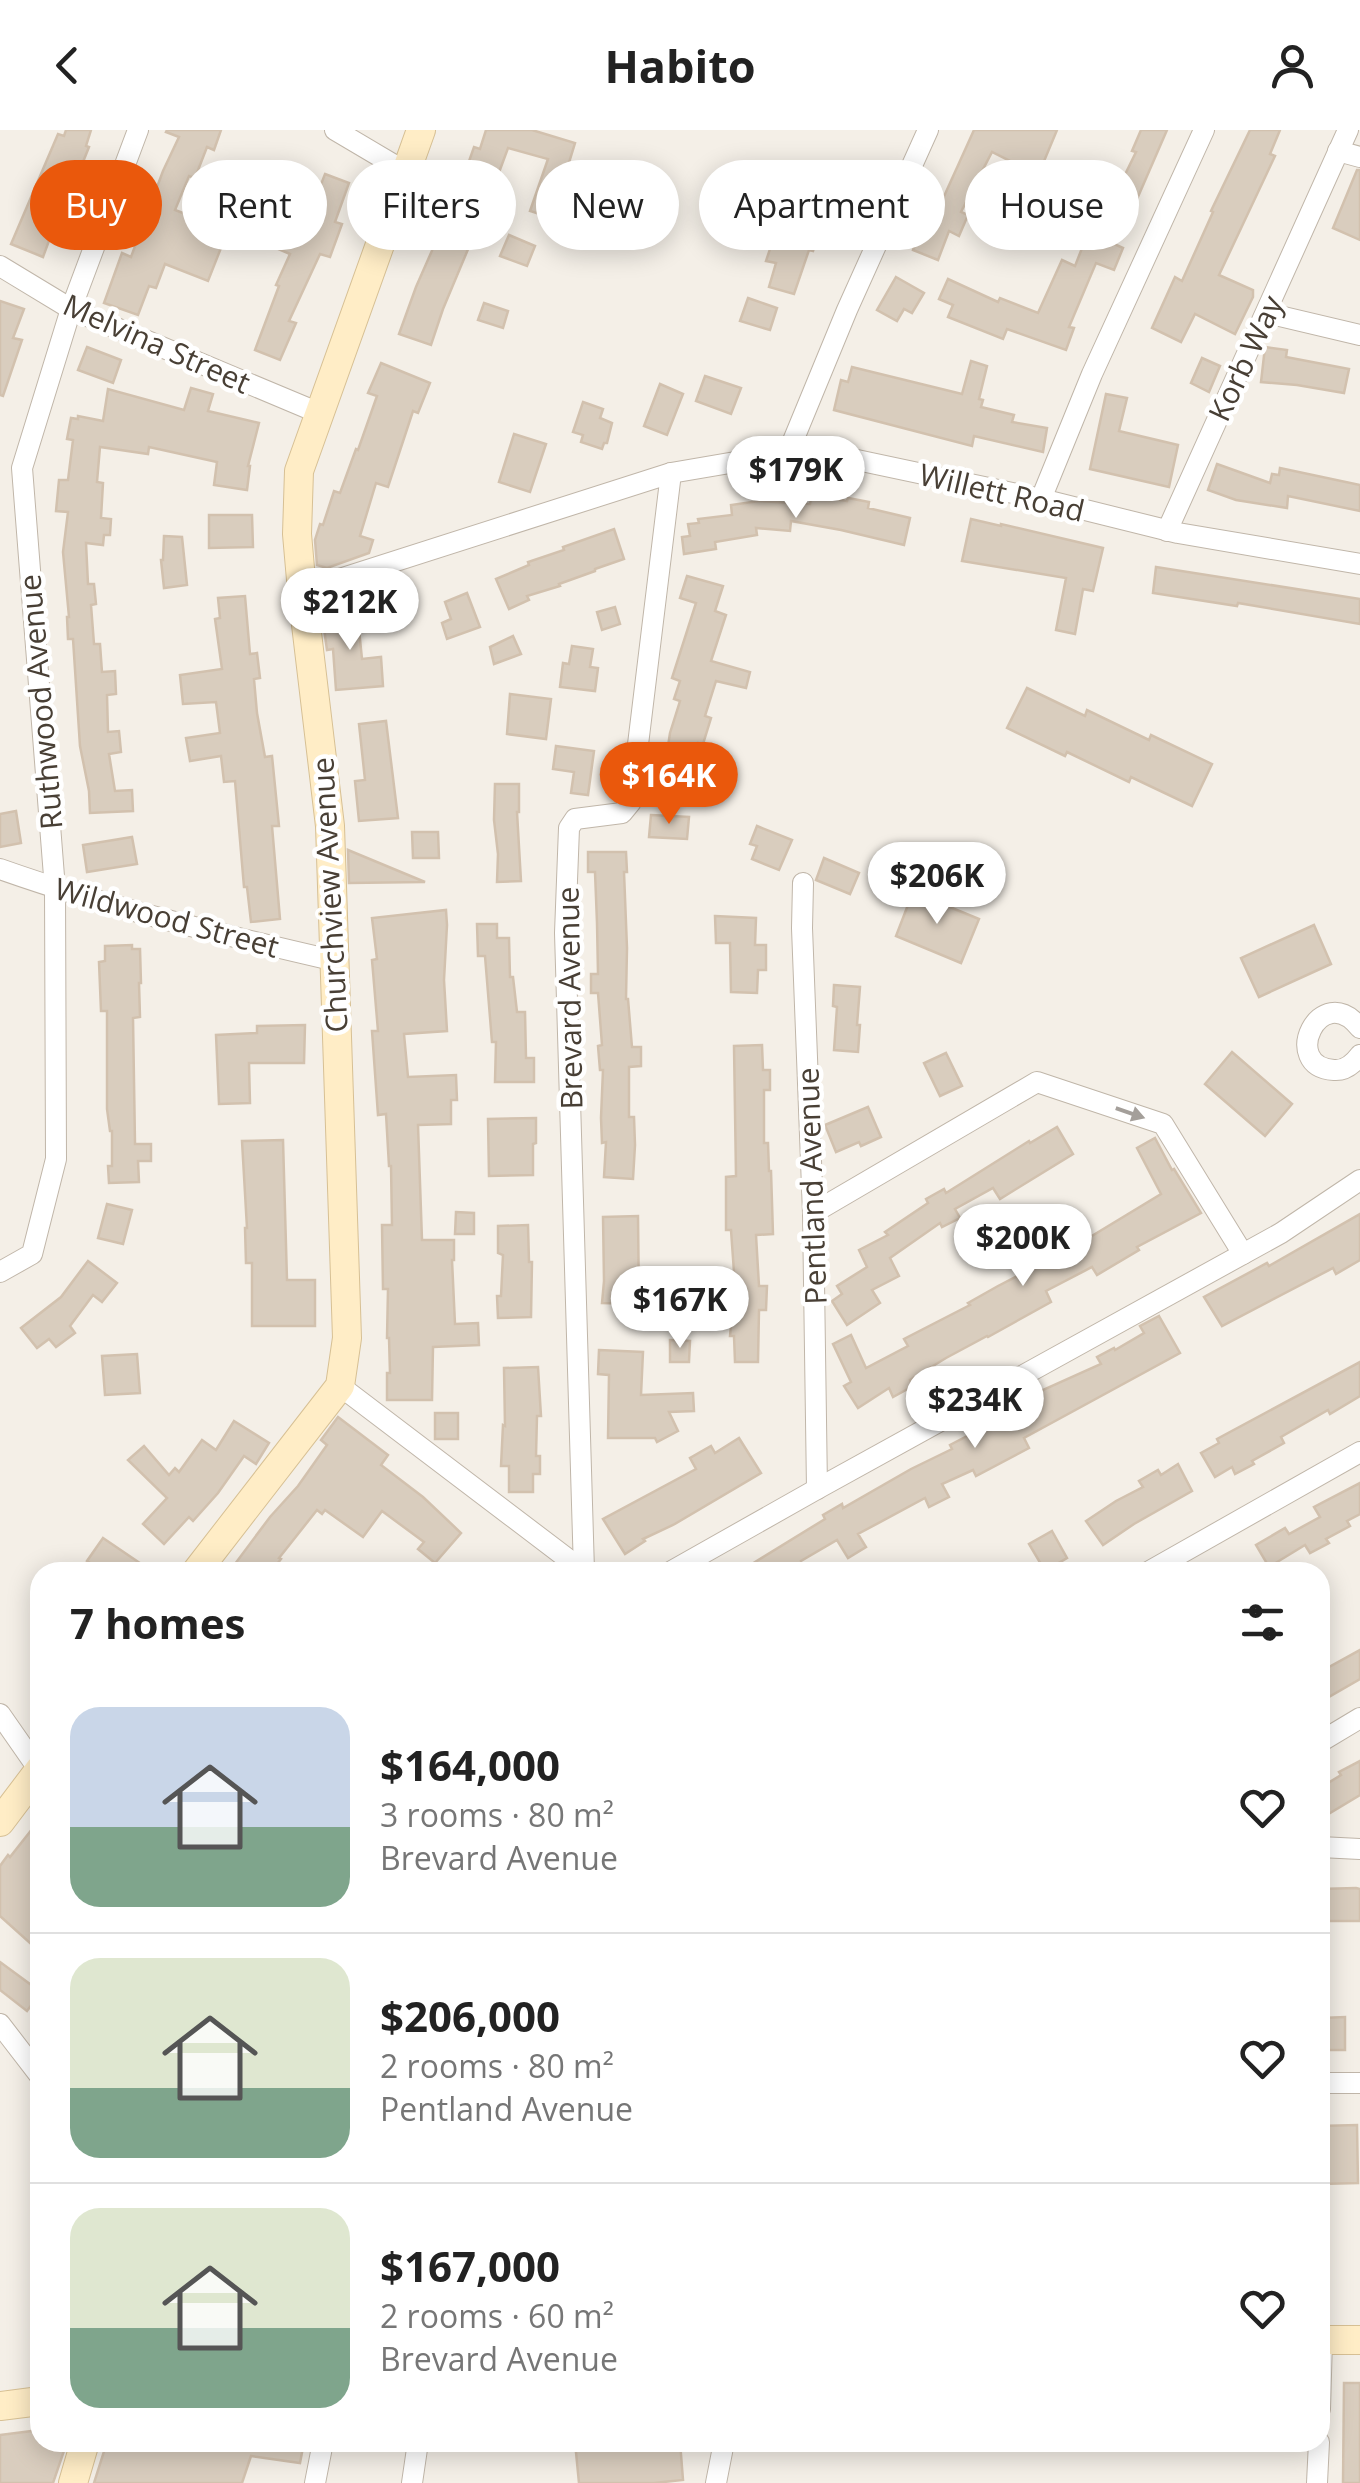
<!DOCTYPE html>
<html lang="en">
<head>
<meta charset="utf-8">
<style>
  body { margin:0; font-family:"Open Sans",sans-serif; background:#f6f6f6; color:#222; height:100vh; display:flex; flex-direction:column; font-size:38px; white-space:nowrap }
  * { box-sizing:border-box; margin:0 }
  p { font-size:32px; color:#767676 }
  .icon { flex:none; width:55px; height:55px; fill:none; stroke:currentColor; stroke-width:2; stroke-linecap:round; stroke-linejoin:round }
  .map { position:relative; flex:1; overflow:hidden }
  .panel { position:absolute; left:30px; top:1432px; width:1300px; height:890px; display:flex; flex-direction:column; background:#fff; border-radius:30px; box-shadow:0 5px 25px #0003 }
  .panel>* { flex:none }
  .top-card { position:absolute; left:30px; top:30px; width:1300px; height:90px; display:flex; gap:20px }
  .price { position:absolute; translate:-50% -85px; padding:0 22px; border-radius:35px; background:#fff; color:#222; font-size:32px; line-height:65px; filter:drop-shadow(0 2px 5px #0008) }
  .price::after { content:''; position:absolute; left:50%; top:60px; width:30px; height:22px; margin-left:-15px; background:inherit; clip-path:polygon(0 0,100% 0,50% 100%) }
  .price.on { background:#ea580c; color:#fff }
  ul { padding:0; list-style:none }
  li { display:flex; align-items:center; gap:30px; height:250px; padding:0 40px }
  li+li { border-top:2px solid #e0e0e0 }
  li span { display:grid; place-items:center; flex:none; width:280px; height:200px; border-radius:30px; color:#555 }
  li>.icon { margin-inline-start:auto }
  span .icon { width:120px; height:120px; fill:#fffc; stroke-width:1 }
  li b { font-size:42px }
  h2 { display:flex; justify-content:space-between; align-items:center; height:120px; padding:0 40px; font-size:42px }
  .tag { padding:0 35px; border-radius:45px; background:#fff; box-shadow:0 5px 25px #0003; font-size:35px; line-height:90px }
  .tag.on { background:#ea580c; color:#fff }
  header { display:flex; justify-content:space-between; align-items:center; height:130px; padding:0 40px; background:#fff; font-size:45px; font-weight:700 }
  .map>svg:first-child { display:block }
</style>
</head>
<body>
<header><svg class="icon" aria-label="back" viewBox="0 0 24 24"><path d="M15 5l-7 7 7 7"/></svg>Habito<svg class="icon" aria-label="person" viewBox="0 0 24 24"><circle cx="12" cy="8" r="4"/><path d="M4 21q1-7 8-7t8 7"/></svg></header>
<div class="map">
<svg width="1360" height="2353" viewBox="0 0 1360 2353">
  <rect width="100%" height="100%" fill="#f4efe7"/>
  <g fill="#d9cdbe" stroke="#d2c1ae" stroke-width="2.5">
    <polygon points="66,0 91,0 86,16 89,17 79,42 75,40 43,127 11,114 58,4 64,6"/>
    <polygon points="167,0 221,0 214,20 207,17 195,48 189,46 175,80 228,100 208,151 165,134 156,158 149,156 138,185 104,173 122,123 131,127 163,41 179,7 166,2"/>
    <polygon points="486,0 532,0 575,13 552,88 530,81 548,29 508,18 490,67 460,57 474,17 480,19"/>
    <polygon points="974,0 1057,0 1027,72 1009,65 1020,36 992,22 961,82 968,85 959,106 949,101 938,130 913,120 924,91 918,88 927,67 941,73"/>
    <polygon points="1141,0 1167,0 1131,83 1114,114 1123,118 1114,140 1096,133 1069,197 1074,198 1066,220 1007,199 1003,209 948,187 953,175 939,169 948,149 998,172 1000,168 1038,183 1062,130 1075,136 1088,103 1096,106 1122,56 1120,55 1136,22 1132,21"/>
    <polygon points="1250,0 1280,0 1270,24 1275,26 1219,145 1253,160 1253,167 1235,204 1195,184 1181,212 1152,198 1175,147 1182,151 1213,82 1211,81"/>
    <polygon points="1357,40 1360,40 1360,110 1333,98"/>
    <polygon points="803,42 849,52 843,75 828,71 823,86 799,77 802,65 797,64"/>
    <polygon points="325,44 349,53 335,92 342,94 330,127 320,124 289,191 296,193 280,230 255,220 279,156 276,155 290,124 246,105 255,84 296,101 304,80 310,83"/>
    <polygon points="449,82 479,93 443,179 431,215 399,204 416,157"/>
    <polygon points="795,90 819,103 813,121 809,120 794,164 769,157 776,133 766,131 772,113 787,118"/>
    <polygon points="509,105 535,116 527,136 500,126"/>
    <polygon points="896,147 924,163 912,183 904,179 897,191 877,180"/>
    <polygon points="748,168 777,178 770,200 740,191"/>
    <polygon points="0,171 24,179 13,208 22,210 3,266 0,265"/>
    <polygon points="484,173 508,181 503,198 478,190"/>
    <polygon points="87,217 121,230 113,253 78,240"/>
    <polygon points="1265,217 1287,220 1286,227 1349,239 1344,263 1297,255 1261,252"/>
    <polygon points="1202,228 1220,236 1209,262 1191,253"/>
    <polygon points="971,231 987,236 979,269 983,270 981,277 1014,285 1012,292 1047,298 1043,322 974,306 972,316 834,280 841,250 848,252 852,237 962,264"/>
    <polygon points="381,233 430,253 418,283 413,281 388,357 376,353 360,406 373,410 369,423 327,438 317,435 315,410 320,394 323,395 334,361 340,363 356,319 358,320 377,266 368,263"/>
    <polygon points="705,246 741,258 731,284 696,271"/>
    <polygon points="660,254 683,264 667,305 644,296"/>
    <polygon points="191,258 213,264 208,281 259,293 248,336 250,336 247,360 214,355 217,332 149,317 148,324 100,317 97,352 103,353 101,388 111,389 110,405 104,405 103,415 86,413 88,454 94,454 96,474 91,475 94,514 100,514 102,542 115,541 116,564 107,565 108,602 119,601 121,622 109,624 115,661 132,660 133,681 90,683 89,661 80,616 73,509 68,509 67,487 69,487 63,422 68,382 56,381 59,350 68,350 73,310 67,309 71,288 78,289 78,286 103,291 108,259 184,280"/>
    <polygon points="1106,264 1127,268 1119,301 1178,315 1169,357 1090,339"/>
    <polygon points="583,272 603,279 600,288 612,293 607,313 604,313 602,319 581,312 583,305 573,302"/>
    <polygon points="514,304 546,314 530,362 499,352"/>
    <polygon points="1217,334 1270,353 1272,344 1279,345 1280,338 1360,355 1360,381 1288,366 1287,378 1236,370 1208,360"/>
    <polygon points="812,365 847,371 848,368 869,372 868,378 910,388 904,415 841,400 791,391 790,401 756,398 757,405 715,412 716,419 684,424 682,407 690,406 688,394 699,393 698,389 732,385 731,375 759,371 810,374"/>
    <polygon points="209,385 252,385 253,417 209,418"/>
    <polygon points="971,389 1001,396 1001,394 1103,418 1093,461 1083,459 1075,504 1056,500 1066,448 962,431"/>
    <polygon points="614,399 624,429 595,439 595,441 559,454 560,456 527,466 529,470 509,479 496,449 529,435 528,432 564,420 563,417"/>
    <polygon points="164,406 182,407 187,455 164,458 161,430 163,430"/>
    <polygon points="1156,437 1360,469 1360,494 1238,473 1237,476 1153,463"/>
    <polygon points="687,446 723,456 715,481 726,485 711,531 750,542 746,558 716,551 705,586 711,588 703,614 698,613 692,654 663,649 670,603 680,571 674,569 680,551 672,548 696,473 680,468"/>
    <polygon points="467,463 480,497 447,509 442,493 451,489 445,472"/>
    <polygon points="245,466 250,524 257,523 260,548 254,549 257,583 265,627 272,626 279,696 272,696 280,789 251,792 247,757 244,757 235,651 224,652 221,626 190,631 186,608 220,603 216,572 183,574 180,545 222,539 215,489 220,488 218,468"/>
    <polygon points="615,477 620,494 602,500 597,482"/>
    <polygon points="357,480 362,529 381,527 383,556 336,560 333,519 327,520 322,484"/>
    <polygon points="513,506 521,524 494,534 490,517"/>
    <polygon points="572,516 593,519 590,537 598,538 595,561 560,557 563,533 569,534"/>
    <polygon points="1027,558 1085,586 1087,580 1149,610 1151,605 1212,634 1192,676 1131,647 1129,652 1067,622 1065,626 1007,598"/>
    <polygon points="510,564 551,569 546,609 507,604"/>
    <polygon points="386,591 398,688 359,691 355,651 365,650 359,594"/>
    <polygon points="556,616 594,621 588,665 571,663 574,642 553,639"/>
    <polygon points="495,654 519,654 519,682 517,682 521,751 497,752 498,724 494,690"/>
    <polygon points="16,681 21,713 0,717 0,684"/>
    <polygon points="651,685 689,687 687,709 649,707"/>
    <polygon points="757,696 792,710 779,740 752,729 757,716 750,714"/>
    <polygon points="412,702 438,702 439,728 413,728"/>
    <polygon points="132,707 137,734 87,742 83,715"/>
    <polygon points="348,720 425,752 349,753"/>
    <polygon points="588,722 626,722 627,742 624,742 627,818 626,869 628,869 632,917 641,917 641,936 629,937 629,987 634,987 635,1015 633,1049 604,1047 606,1012 602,1013 601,988 603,940 600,940 598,916 602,915 598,863 591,863 591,844 598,844 597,793 595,742 588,742"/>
    <polygon points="824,728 859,743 850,764 816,750"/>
    <polygon points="913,762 979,789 961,833 896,806"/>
    <polygon points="446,780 447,795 444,850 447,901 404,904 408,947 456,945 457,970 451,970 451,994 418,995 422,1110 454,1110 454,1130 452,1130 455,1194 478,1193 479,1215 433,1217 432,1270 387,1270 387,1243 390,1243 389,1208 387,1208 388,1159 383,1159 382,1095 392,1095 391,1036 389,1036 386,984 378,985 372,901 378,901 372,830 377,829 372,788"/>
    <polygon points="715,786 756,788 755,815 766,815 766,840 758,840 757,863 731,862 730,813 716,813"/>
    <polygon points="477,794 497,794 497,808 509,808 510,847 513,847 517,882 525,882 526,928 534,928 534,952 495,952 496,912 492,912 485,826 478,826"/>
    <polygon points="1314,795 1331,834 1259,867 1241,828"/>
    <polygon points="132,815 132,819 140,819 141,853 139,853 140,887 133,888 135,1014 151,1014 151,1031 138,1031 139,1052 109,1053 108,1036 112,1036 112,1001 110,1001 107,979 107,881 101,881 99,832 105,831 105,816"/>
    <polygon points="834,855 860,857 857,895 860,895 858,922 834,920 837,877 833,876"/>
    <polygon points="305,895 304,933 249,933 250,973 219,974 216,905 257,903 257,896"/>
    <polygon points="762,915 763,940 770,940 770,960 764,960 764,1013 768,1013 769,1041 771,1041 773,1104 756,1105 759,1156 767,1156 766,1180 759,1180 758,1232 735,1232 734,1206 730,1206 735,1156 731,1100 726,1100 726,1047 736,1046 734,916"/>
    <polygon points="1232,922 1292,974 1265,1006 1205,954"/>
    <polygon points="946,923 962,956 940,966 924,933"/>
    <polygon points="868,977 881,1007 861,1016 859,1012 836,1022 825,995"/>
    <polygon points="536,988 536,1013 533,1014 533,1045 489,1046 488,989"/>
    <polygon points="1057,997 1073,1024 1000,1069 993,1058 955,1079 960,1088 942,1097 940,1093 890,1128 899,1146 872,1160 880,1173 847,1195 832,1171 842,1164 837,1156 867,1137 859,1120 888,1105 885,1102 928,1073 926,1069 944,1059 946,1063 1029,1011 1030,1013"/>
    <polygon points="1155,1008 1172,1040 1174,1039 1201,1083 1137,1117 1139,1120 1097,1145 1092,1137 1046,1161 1051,1172 988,1207 987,1206 946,1228 910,1250 913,1256 893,1267 889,1258 858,1278 844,1256 851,1252 833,1214 851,1205 866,1238 908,1216 904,1209 970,1175 968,1173 998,1156 1043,1133 1040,1127 1064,1115 1067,1121 1161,1064 1137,1018"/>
    <polygon points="283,1010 287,1150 315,1150 315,1196 252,1196 252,1133 246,1133 245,1098 247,1098 242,1011"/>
    <polygon points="107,1074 132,1080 123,1114 98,1108"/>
    <polygon points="456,1082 474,1083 474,1104 455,1104"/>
    <polygon points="1360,1084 1360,1130 1336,1144 1333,1138 1222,1196 1204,1167 1267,1133 1269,1136"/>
    <polygon points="638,1086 639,1174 602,1173 604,1151 603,1087"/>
    <polygon points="528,1095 529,1132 532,1132 531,1187 498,1188 497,1166 501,1166 503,1125 498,1123 498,1096"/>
    <polygon points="88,1131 117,1153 102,1172 93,1165 70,1196 75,1203 56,1217 49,1209 37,1218 21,1198 61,1167"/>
    <polygon points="1159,1186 1180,1223 1024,1308 1029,1318 976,1346 973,1340 942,1354 949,1367 929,1377 925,1368 858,1404 866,1417 848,1428 837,1410 801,1431 804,1436 793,1442 739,1442 825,1389 823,1385 842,1374 843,1378 911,1339 952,1319 950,1315 1015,1281 1012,1274 1101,1234 1097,1227 1114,1218 1115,1220 1144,1203 1140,1196"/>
    <polygon points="670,1210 690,1211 689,1232 670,1232"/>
    <polygon points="599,1220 643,1222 641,1265 693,1263 694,1281 669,1282 678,1301 657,1312 655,1308 608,1308 609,1245 598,1244"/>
    <polygon points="137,1224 140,1263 105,1265 102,1226"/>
    <polygon points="1360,1232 1360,1266 1330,1284 1328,1280 1281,1307 1284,1313 1252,1331 1254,1334 1235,1344 1232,1337 1215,1347 1201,1323 1219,1313 1217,1309"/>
    <polygon points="538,1237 541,1286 537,1286 536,1326 540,1326 540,1344 533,1344 533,1362 509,1362 509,1336 501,1336 503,1295 505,1296 504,1238"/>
    <rect x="435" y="1283" width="23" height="26"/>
    <polygon points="338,1287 388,1325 381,1335 423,1367 461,1403 435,1433 418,1419 424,1412 382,1381 363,1407 325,1380 322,1384 317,1380 279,1428 281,1429 271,1442 229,1442 270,1387 298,1356 327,1315 321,1310"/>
    <polygon points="234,1291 269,1313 256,1334 244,1326 218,1363 193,1391 189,1387 164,1414 143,1394 167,1368 128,1330 144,1316 169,1345 175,1338 179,1342 202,1310 216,1320"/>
    <polygon points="739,1308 761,1343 673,1395 643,1409 645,1411 625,1424 603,1389 696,1339 690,1328 711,1316 715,1323"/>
    <polygon points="1178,1334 1192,1361 1134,1394 1103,1415 1086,1391 1116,1371 1143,1357 1139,1351 1158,1340 1161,1345"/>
    <polygon points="1360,1353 1360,1384 1347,1391 1350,1396 1326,1409 1329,1413 1310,1423 1305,1415 1269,1437 1256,1415 1285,1398 1289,1404 1320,1387 1314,1377"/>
    <polygon points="1052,1401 1067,1428 1045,1441 1029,1414"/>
    <polygon points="103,1408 153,1442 104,1442 87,1431"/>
    <polygon points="1360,1520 1360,1549 1320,1572 1320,1542"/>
    <polygon points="1360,1631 1360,1665 1320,1689 1320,1658 1341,1645 1339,1642"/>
    <polygon points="40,1689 40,1822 0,1786 0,1736 8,1725 10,1727"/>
    <polygon points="1356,1758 1360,1759 1360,1791 1320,1791 1320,1759"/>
    <polygon points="0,1832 38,1860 38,1866 27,1881 0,1860"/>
    <polygon points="1345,1887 1345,1920 1322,1920 1322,1888"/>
    <polygon points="1357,1995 1358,2053 1320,2054 1320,1996"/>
    <polygon points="1344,2253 1360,2253 1360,2353 1343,2353"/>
    <polygon points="40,2300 40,2312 67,2312 53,2353 0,2353 0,2305"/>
    <polygon points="107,2312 304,2312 300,2333 251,2326 242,2353 94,2353"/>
    <polygon points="575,2312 680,2312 683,2350 654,2353 579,2353"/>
  </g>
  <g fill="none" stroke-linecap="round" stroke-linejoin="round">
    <g stroke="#c0b6a9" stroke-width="22">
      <g id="street">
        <polyline points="335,0 406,42"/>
        <polyline points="1338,21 1360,27"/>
        <polyline points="0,136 71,179 319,283"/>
        <polyline points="1267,183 1360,205"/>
        <polyline points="788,323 847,180 928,0"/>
        <polyline points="1041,369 1092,244 1204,0"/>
        <polyline points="1167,401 1348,0"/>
        <polyline points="302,461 671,343 788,323 824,323 1041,369 1178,403 1360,434"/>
        <path d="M0 739C110 778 223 805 336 831"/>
        <polyline points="803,753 802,798 813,1083 817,1359"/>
        <path d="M1360 898C1320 848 1279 937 1334 940 1346 941 1354 933 1360 925"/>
        <polyline points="813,1083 1037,952 1163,994 1243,1124"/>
        <polyline points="0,1142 32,1124 56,1029 55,759 22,338 71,179 138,0"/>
        <polyline points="340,1256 585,1442"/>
        <polyline points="584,1441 565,803 569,698 575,689 622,683 631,672 671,343"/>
        <polyline points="670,1442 817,1359 1281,1103 1360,1050"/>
        <polyline points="1148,1442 1360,1322"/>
        <polyline points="0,1584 39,1640"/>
        <polyline points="1320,1612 1360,1588"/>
        <polyline points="1320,1717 1360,1719"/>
        <polyline points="0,1894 40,1946"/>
        <polyline points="1320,1953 1360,1953"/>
        <polyline points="1320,2279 1322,2210"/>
        <polyline points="315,2353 323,2312"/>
        <polyline points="412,2353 418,2312"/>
        <polyline points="716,2353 724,2312"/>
        <polyline points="1317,2353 1319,2312"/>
      </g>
    </g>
    <g stroke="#d7c094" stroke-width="30">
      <g id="secondary">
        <polyline points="196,1442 340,1256 347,1208 330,696 302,461 297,404 299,341 421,0"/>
        <polyline points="0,1692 40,1639"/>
        <polyline points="1320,2210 1360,2210"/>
        <polyline points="0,2276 40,2271"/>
        <polyline points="73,2353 85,2312"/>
      </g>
    </g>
    <use href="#street" stroke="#fff" stroke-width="20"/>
    <use href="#secondary" stroke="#ffedc6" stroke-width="28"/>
  </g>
  <defs><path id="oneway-solid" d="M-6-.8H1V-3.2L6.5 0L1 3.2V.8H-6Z" transform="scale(2.5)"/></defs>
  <use fill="#a49f9a" href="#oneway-solid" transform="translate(1130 983) rotate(19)"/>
  <g text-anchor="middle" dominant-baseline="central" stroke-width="9" stroke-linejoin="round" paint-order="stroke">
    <g font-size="30" fill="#483f35" stroke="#fff">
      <text transform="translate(157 213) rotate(24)">Melvina Street</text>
      <text transform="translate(1245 228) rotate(-65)">Korb Way</text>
      <text transform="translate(1002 362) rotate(13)">Willett Road</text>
      <text transform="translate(40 572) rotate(-95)">Ruthwood Avenue</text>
      <text transform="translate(329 765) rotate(-93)">Churchview Avenue</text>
      <text transform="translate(167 787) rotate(15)">Wildwood Street</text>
      <text transform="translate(569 868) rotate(-91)">Brevard Avenue</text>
      <text transform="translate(811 1056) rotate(-92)">Pentland Avenue</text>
    </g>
  </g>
</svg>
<b class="price" style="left:796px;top:391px">$179K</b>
<b class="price" style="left:350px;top:523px">$212K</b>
<b class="price on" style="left:669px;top:697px">$164K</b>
<b class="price" style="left:937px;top:797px">$206K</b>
<b class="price" style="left:1023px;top:1159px">$200K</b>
<b class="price" style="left:680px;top:1221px">$167K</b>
<b class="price" style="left:975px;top:1321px">$234K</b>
<div class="top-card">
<a class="tag on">Buy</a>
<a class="tag">Rent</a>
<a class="tag">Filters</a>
<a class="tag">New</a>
<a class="tag">Apartment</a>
<a class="tag">House</a>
</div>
<section class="panel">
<h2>7 homes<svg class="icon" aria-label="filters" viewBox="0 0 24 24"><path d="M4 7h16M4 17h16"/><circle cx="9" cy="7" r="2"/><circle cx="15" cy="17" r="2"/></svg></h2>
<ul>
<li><span style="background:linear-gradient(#c9d6e8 60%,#7fa58c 0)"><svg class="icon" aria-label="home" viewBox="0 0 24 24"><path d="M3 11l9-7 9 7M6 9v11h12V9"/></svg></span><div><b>$164,000</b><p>3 rooms · 80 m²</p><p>Brevard Avenue</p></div><svg class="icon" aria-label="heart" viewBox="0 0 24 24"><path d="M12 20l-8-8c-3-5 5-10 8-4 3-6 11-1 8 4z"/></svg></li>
<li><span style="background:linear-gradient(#dfe7d0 65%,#7fa58c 0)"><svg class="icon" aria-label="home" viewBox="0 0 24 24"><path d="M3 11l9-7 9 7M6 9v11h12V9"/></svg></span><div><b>$206,000</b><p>2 rooms · 80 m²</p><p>Pentland Avenue</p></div><svg class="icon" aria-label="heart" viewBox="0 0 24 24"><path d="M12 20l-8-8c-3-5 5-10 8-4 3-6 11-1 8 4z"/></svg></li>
<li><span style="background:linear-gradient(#dfe7d0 60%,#7fa58c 0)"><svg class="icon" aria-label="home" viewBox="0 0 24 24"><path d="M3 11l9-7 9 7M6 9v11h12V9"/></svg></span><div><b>$167,000</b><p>2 rooms · 60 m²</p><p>Brevard Avenue</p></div><svg class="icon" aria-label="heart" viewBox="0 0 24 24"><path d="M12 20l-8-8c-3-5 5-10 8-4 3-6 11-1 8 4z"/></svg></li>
</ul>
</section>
</div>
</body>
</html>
